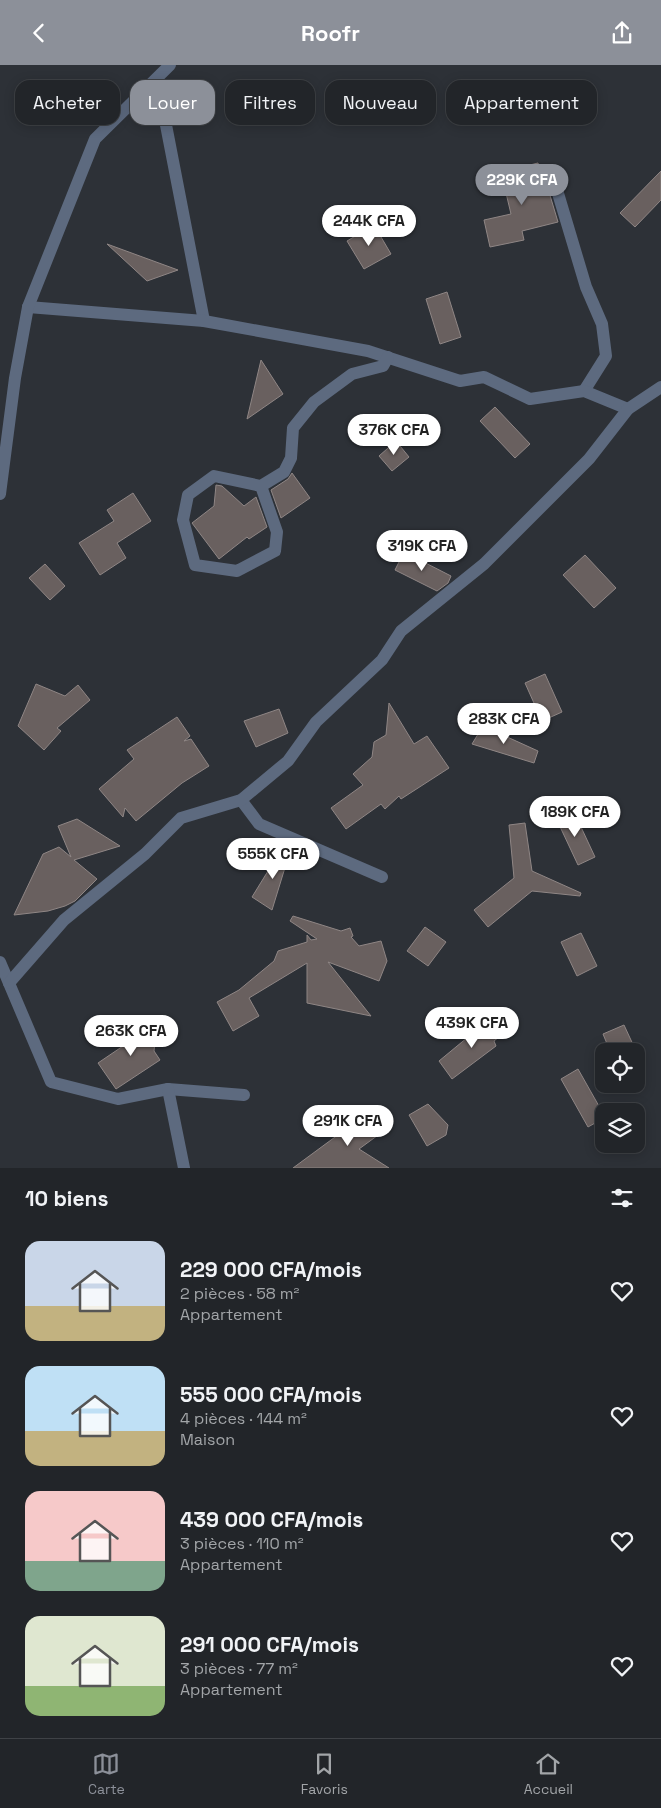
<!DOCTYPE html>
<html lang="fr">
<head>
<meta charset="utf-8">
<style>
  body { margin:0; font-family:"Space Grotesk",sans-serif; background:#2a2d31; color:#f1f3f6; height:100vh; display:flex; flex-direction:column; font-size:19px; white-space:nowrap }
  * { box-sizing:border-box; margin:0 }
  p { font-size:16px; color:#a2a5a8 }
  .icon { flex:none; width:28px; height:28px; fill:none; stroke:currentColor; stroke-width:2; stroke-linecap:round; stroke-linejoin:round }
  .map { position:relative; height:1103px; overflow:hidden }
  .details { display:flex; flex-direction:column; background:#222529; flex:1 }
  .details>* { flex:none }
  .hud { position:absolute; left:15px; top:15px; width:631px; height:45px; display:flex; gap:10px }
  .fabs { position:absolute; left:595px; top:978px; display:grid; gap:10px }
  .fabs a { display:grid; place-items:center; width:50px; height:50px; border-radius:10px; background:#222529; box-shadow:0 2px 12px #0003,0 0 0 1px #3f4246; font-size:25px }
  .price { position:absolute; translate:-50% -42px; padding:0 11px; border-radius:18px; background:#fff; color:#222; font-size:16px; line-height:32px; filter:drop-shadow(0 1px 2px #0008) }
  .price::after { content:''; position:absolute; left:50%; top:30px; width:15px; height:11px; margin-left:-8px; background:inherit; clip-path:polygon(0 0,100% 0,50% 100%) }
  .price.selected { background:#8c9099; color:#fff }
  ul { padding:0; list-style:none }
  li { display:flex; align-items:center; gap:15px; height:125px; padding:0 25px }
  li span { display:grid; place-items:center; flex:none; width:140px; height:100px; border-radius:15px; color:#555 }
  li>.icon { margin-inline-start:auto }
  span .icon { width:60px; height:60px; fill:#fffc; stroke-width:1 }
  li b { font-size:21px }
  h2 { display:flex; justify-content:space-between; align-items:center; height:60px; padding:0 25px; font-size:21px }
  .tag { padding:0 18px; border-radius:15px; background:#222529; box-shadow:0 2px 12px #0003,0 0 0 1px #3f4246; font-size:18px; line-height:45px }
  .tag.selected { background:#8c9099; color:#fff }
  header { display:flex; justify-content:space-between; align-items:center; height:65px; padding:0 25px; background:#8c9099; color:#fff; font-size:22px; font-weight:700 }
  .tabs { display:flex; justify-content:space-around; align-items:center; height:70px; border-top:1px solid #3f4246; background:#222529; font-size:14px; color:#a2a5a8 }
  .tabs a { display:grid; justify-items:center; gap:2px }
  .tabs .selected { color:#8c9099 }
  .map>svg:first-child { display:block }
</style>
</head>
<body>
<header><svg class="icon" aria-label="back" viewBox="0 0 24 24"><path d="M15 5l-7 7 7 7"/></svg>Roofr<svg class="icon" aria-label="share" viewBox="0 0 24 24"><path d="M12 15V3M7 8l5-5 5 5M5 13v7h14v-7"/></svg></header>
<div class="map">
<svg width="661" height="1103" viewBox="0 0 661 1103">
  <rect width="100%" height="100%" fill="#2d3137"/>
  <g fill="#69605f" stroke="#8f8685">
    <polygon points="538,98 543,117 552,114 553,118 549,127 558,157 522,166 524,175 490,182 484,155 511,149 501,107"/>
    <polygon points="661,106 661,135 635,162 620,148"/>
    <polygon points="374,160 391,189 364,204 347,176"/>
    <polygon points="107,179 178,205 147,216"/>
    <polygon points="447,227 461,272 440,279 426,234"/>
    <polygon points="261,295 283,329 247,354"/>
    <polygon points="495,342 530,379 515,393 480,356"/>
    <polygon points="396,376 409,392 392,406 379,391"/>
    <polygon points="292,408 310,433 281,453 271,425 288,414"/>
    <polygon points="216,420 222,421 244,441 256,432 267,462 249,474 247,472 219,494 192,458 214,441"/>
    <polygon points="133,428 151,456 117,478 126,493 100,510 79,478 114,456 107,445"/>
    <polygon points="404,487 451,511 448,518 437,526 395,505"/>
    <polygon points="585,490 616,523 594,543 563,510"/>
    <polygon points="45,499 65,521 50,535 29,513"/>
    <polygon points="545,609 562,647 542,656 525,618"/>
    <polygon points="36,619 65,631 78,620 90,635 57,663 61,666 44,685 18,661"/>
    <polygon points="389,638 414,679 427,671 449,703 401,734 399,731 385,744 381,739 346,764 331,743 363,720 353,709 372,692 374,677 386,670"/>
    <polygon points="279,644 288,668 256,682 244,656"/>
    <polygon points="177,652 190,671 184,676 191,674 209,701 182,718 136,756 125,743 123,752 99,724 134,694 127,685"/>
    <polygon points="483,661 538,686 534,698 472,679"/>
    <polygon points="574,747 595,792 578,800 555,751"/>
    <polygon points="77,754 120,781 74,795 97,814 75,836 65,841 48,846 14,850 43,789 59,782 71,792 58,761"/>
    <polygon points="525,758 532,806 581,828 580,831 532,826 488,862 474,845 514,813 509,760"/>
    <polygon points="284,780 291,783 272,845 252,832"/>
    <polygon points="293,851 341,866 350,863 353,871 351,872 359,881 381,876 387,896 379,916 328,897 371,951 307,938 307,898 249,933 259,951 233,966 217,937 239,925 274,896 278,886 307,877 307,870 311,875 317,874 290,856"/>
    <polygon points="425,862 446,877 428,901 407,886"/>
    <polygon points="581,868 597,901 577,911 561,877"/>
    <polygon points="491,953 504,968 494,976 496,981 452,1014 439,996"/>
    <polygon points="624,960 636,986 610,986 603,969"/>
    <polygon points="120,964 156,967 154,986 160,995 116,1024 98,998 126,979"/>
    <polygon points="578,1004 604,1050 604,1053 588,1062 561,1014"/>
    <polygon points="428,1039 448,1060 446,1070 427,1081 409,1050"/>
    <polygon points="368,1043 385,1065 359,1084 389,1103 293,1103 350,1061 348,1057"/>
  </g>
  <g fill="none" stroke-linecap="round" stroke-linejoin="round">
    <g stroke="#5d6a7f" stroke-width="12">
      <polyline points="166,60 204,256"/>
      <polyline points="557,125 586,222 602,259 606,291 584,326"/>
      <polyline points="28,242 204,256 368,286 460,316 484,312 530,334 584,326 628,344"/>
      <polyline points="261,421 277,467 275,486 237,506 195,500 183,455 188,430 214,411 261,421 284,407 291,393 293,363 314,337 352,309 383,301 388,292"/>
      <polyline points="0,429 15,313 28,242 95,74 170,0"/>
      <polyline points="241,735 259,759 382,812"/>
      <polyline points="0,897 51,1017 118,1034 168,1024 244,1030"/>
      <polyline points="9,918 64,855 145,789 181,753 241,735 288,696 316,657 382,595 401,566 484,499 589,394 628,344 661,322"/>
      <polyline points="168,1024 184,1103"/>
    </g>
  </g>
</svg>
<div class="fabs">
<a><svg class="icon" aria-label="locate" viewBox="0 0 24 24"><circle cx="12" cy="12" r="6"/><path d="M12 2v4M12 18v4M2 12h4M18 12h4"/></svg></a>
<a><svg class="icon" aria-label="layers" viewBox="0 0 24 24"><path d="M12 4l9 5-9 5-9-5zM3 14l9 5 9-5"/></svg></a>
</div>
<b class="price selected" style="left:522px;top:141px">229K CFA</b>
<b class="price" style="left:369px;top:182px">244K CFA</b>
<b class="price" style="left:394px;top:391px">376K CFA</b>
<b class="price" style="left:422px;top:507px">319K CFA</b>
<b class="price" style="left:504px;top:680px">283K CFA</b>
<b class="price" style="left:575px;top:773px">189K CFA</b>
<b class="price" style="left:273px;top:815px">555K CFA</b>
<b class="price" style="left:472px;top:984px">439K CFA</b>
<b class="price" style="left:131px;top:992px">263K CFA</b>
<b class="price" style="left:348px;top:1082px">291K CFA</b>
<div class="hud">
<a class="tag">Acheter</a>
<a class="tag selected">Louer</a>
<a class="tag">Filtres</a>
<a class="tag">Nouveau</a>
<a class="tag">Appartement</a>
</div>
</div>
<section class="details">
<h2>10 biens<svg class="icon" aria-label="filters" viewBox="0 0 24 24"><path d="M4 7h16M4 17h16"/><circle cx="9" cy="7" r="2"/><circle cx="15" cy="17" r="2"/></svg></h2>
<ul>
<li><span style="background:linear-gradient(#c9d6e8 65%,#c2b280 0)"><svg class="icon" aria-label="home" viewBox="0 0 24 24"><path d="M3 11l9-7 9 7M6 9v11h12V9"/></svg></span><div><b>229 000 CFA/mois</b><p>2 pièces · 58 m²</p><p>Appartement</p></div><svg class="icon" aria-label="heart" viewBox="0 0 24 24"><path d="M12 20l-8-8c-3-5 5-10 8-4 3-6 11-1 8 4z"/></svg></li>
<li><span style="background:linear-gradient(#bfe0f5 65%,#c2b280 0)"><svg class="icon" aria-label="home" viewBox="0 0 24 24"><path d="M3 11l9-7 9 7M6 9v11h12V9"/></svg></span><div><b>555 000 CFA/mois</b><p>4 pièces · 144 m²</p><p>Maison</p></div><svg class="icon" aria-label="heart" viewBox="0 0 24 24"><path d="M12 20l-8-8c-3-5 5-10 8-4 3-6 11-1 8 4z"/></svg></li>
<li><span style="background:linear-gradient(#f6c9c9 70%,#7fa58c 0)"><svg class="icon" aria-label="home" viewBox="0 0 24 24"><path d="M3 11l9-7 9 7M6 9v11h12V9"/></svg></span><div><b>439 000 CFA/mois</b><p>3 pièces · 110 m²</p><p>Appartement</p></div><svg class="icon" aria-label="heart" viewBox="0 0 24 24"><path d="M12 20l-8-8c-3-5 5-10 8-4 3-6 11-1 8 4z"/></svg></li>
<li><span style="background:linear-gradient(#dfe7d0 70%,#8fb573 0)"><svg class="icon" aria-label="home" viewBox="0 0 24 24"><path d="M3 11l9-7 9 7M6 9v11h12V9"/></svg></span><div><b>291 000 CFA/mois</b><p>3 pièces · 77 m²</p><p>Appartement</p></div><svg class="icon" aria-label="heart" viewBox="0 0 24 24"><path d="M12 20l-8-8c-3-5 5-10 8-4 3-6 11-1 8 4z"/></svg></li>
</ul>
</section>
<nav class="tabs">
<a class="selected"><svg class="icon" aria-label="map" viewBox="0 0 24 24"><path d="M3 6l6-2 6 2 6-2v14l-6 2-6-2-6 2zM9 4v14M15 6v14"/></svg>Carte</a>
<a><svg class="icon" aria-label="saved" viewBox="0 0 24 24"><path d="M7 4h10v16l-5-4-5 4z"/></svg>Favoris</a>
<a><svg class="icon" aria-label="home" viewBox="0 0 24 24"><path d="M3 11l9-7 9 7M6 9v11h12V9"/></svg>Accueil</a>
</nav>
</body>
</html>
